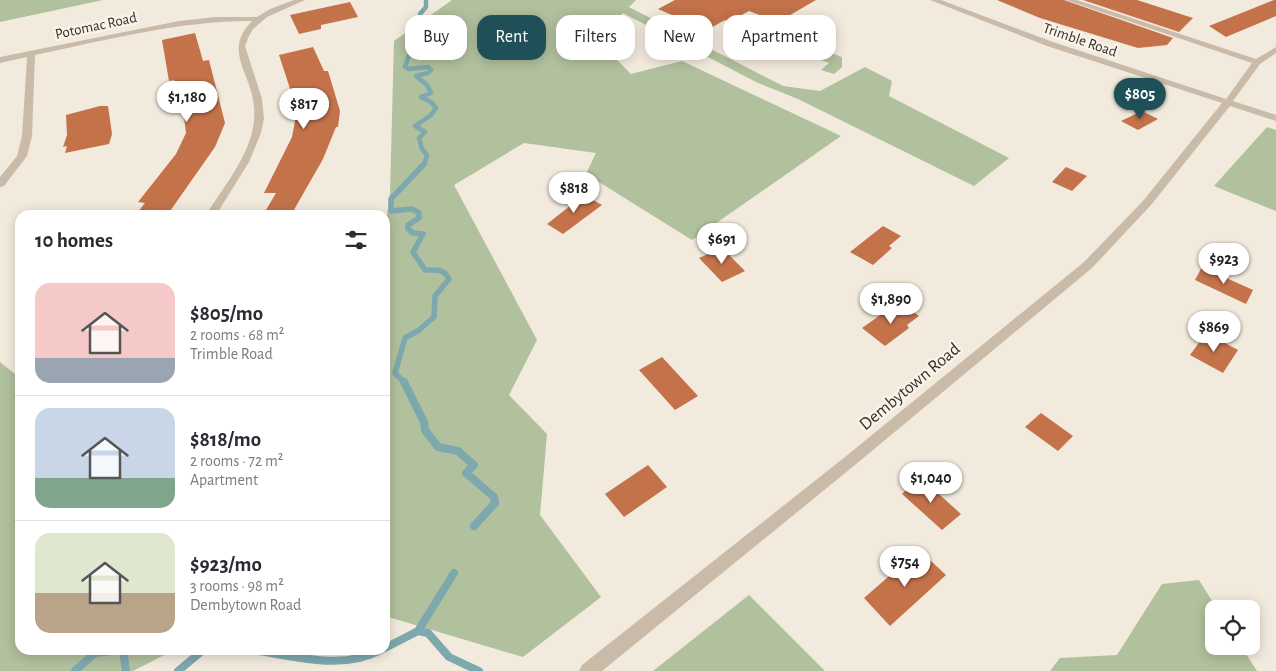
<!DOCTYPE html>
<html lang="en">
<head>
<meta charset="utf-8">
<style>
  body { margin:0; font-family:"Alegreya Sans",sans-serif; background:#f7f7f7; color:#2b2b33; height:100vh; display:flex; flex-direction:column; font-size:19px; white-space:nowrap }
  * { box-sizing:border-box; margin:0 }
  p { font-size:16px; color:#7c7c81 }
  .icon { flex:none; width:28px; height:28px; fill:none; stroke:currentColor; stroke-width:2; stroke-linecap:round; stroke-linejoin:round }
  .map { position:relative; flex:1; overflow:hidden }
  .drawer { position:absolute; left:15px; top:210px; width:375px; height:445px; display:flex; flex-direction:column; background:#fff; border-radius:15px; box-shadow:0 2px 12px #0003 }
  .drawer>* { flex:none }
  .top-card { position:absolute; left:405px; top:15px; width:475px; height:45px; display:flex; gap:10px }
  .tools { position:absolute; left:1205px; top:600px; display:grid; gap:10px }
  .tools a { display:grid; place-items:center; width:55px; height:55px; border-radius:10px; background:#fff; box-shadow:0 2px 12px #0003; font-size:25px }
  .price { position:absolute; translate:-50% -42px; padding:0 11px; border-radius:18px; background:#fff; color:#222; font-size:16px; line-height:32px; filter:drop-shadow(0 1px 2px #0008) }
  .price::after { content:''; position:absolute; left:50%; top:30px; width:15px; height:11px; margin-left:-8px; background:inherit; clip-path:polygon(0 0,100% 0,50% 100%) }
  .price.on { background:#1f4f57; color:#fff }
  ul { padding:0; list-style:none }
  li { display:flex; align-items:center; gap:15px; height:125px; padding:0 20px }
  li+li { border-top:1px solid #e1e1e2 }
  li span { display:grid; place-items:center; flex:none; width:140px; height:100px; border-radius:15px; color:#555 }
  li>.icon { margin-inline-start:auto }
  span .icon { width:60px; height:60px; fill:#fffc; stroke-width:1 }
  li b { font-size:21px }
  h2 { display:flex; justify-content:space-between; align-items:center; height:60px; padding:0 20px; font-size:21px }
  .tag { padding:0 18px; border-radius:15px; background:#fff; box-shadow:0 2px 12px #0003; font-size:18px; line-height:45px }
  .tag.on { background:#1f4f57; color:#fff }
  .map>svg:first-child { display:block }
</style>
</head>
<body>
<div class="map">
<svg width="1276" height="671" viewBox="0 0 1276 671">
  <rect width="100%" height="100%" fill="#f2eadd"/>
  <g fill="#b1c09d">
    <polygon points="0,0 103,0 0,22"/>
    <polygon points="452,0 636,0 629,7 783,86 820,91 865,67 892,81 889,96 1009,158 974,186 798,99 756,82 623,13 598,41 631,74 682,61 841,136 692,240 586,174 596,153 524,143 454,185 537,340 509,395 547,434 540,515 601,597 523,657 385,616 385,231 390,193 394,41"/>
    <polygon points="809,45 842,57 842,67 834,74 821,70 829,63 800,52"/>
    <polygon points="1267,127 1276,130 1276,211 1214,186"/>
    <polygon points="0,362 20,378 20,650 174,650 133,671 0,671"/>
    <polygon points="1199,580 1217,609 1214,609 1214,646 1241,646 1257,671 1050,671 1060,658 1117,655 1162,584"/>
    <polygon points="749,595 825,671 653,671"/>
  </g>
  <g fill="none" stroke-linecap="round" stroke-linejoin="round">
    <polyline stroke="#7da8ae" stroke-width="4.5" points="424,165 427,155 422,149 419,138 425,132 415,126 431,115 436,108 431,102 421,97 431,93 427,85 416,76 428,73 431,70 428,67 409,69 405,67 412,46 428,37 420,14 426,7 426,0"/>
    <path stroke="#7da8ae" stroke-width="5.5" d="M405 383 395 373 405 338 419 330 434 317 435 296 449 279C444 268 436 270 425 270L413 252 423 234 413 233 408 229V225L419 218V213L412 209 391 211V199L424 164"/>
    <g stroke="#7da8ae" stroke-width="8">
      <polyline points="404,382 424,422 425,430 438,447 458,451 474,465 466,473 494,497 495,503 474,526"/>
      <polyline points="418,631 454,573"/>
      <polyline points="385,648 418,631 428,633 449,657 479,671"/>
      <path d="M252 650C294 656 342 671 381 650"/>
      <polyline points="75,671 95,653 123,650 126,671"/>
      <polyline points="178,671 202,651 212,650"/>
    </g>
  </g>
  <g fill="#c3724a">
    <polygon points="675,0 816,0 778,22 749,11 729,22 725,20 707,30 658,9"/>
    <polygon points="997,0 1064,0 1173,38 1167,45 1138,48 1040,18"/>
    <polygon points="1083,0 1137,0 1193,18 1179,32"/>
    <polygon points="1274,0 1276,0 1276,16 1226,37 1209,26"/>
    <polygon points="350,2 358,17 321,25 321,29 299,34 290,15"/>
    <polygon points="195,33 203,61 209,60 225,123 215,147 168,214 137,213 145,203 138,202 176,154 186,133 181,94 177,95 174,80 169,81 162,40"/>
    <polygon points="313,47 324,71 328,71 340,111 338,127 336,127 323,159 291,215 263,215 276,193 264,193 292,137 297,110 279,55"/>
    <polygon points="100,106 108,106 112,134 109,144 65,153 67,146 63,147 67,135 66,115"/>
    <polygon points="1142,111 1158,119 1138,130 1121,121"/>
    <polygon points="1066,167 1087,176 1072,191 1052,182"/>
    <polygon points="584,195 602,205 563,234 547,224"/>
    <polygon points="883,226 901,236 889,246 892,248 873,265 850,252"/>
    <polygon points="722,248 745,271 722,282 699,258"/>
    <polygon points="1202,267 1253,290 1246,304 1195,280"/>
    <polygon points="902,304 919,316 907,325 909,328 885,346 862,328 886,311 889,313"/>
    <polygon points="1206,333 1238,350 1223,373 1190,355"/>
    <polygon points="662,357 698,396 675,410 639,370"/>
    <polygon points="1041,413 1073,436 1058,451 1025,427"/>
    <polygon points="648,465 667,487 624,517 605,494"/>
    <polygon points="920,477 961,514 942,530 902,494"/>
    <polygon points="919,550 946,575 890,626 864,598"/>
  </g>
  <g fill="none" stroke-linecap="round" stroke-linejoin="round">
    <g fill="#cabba9" fill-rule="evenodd">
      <path d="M294 0H305L267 17 253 29 249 36 245 46 262 99 264 119 261 133 249 162 216 215H206C225 184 258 147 254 107 252 74 222 51 252 21 178 21 107 40 35 55L32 136 27 156 4 186 0 187V177L17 156 22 136 27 57 0 63V57L179 21 216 17H257L270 9Z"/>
      <polygon points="930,0 941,0 1053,42 1226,99 1252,63 1066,0 1077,0 1256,59 1276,47 1276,53 1260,64 1233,101 1276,115 1276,121 1230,106 1151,205 1092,268 855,465 602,671 579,671 582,665 845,457 1084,262 1143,201 1222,103 1047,46"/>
    </g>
  </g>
  <g text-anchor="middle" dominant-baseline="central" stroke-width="5" stroke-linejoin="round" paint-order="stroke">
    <g font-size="15" fill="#372f29" stroke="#f9f3e9">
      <text transform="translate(96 26) rotate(-12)">Potomac Road</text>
      <text transform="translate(1080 40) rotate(19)">Trimble Road</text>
    </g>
    <g font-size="18" fill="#372f29" stroke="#f9f3e9">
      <text transform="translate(910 387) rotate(-40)">Dembytown Road</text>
    </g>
  </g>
</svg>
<div class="tools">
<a><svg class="icon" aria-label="locate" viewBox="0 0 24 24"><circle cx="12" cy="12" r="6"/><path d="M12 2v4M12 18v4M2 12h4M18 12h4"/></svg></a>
</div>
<b class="price on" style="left:1140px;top:120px">$805</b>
<b class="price" style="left:187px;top:123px">$1,180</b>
<b class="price" style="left:304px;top:130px">$817</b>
<b class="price" style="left:574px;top:214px">$818</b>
<b class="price" style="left:722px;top:265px">$691</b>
<b class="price" style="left:1224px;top:285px">$923</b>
<b class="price" style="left:891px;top:325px">$1,890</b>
<b class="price" style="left:1214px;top:353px">$869</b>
<b class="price" style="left:931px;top:504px">$1,040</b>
<b class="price" style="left:905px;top:588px">$754</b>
<div class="top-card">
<a class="tag">Buy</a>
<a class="tag on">Rent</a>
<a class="tag">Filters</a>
<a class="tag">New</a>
<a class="tag">Apartment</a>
</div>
<section class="drawer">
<h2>10 homes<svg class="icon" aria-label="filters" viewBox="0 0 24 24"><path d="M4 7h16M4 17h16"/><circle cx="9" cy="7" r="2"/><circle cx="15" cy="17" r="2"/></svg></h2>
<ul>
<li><span style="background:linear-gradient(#f6c9c9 75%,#9aa5b1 0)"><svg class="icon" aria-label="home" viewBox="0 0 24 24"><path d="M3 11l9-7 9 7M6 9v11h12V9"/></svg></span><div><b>$805/mo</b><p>2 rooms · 68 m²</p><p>Trimble Road</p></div></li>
<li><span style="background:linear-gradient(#c9d6e8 70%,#7fa58c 0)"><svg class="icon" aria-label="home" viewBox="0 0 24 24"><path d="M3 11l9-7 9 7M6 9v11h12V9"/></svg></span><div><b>$818/mo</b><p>2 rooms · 72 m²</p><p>Apartment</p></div></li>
<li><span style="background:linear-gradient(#dfe7d0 60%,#b9a48a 0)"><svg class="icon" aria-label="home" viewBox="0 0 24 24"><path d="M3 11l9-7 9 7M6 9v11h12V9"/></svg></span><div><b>$923/mo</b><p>3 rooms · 98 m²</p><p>Dembytown Road</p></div></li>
</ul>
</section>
</div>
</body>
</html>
